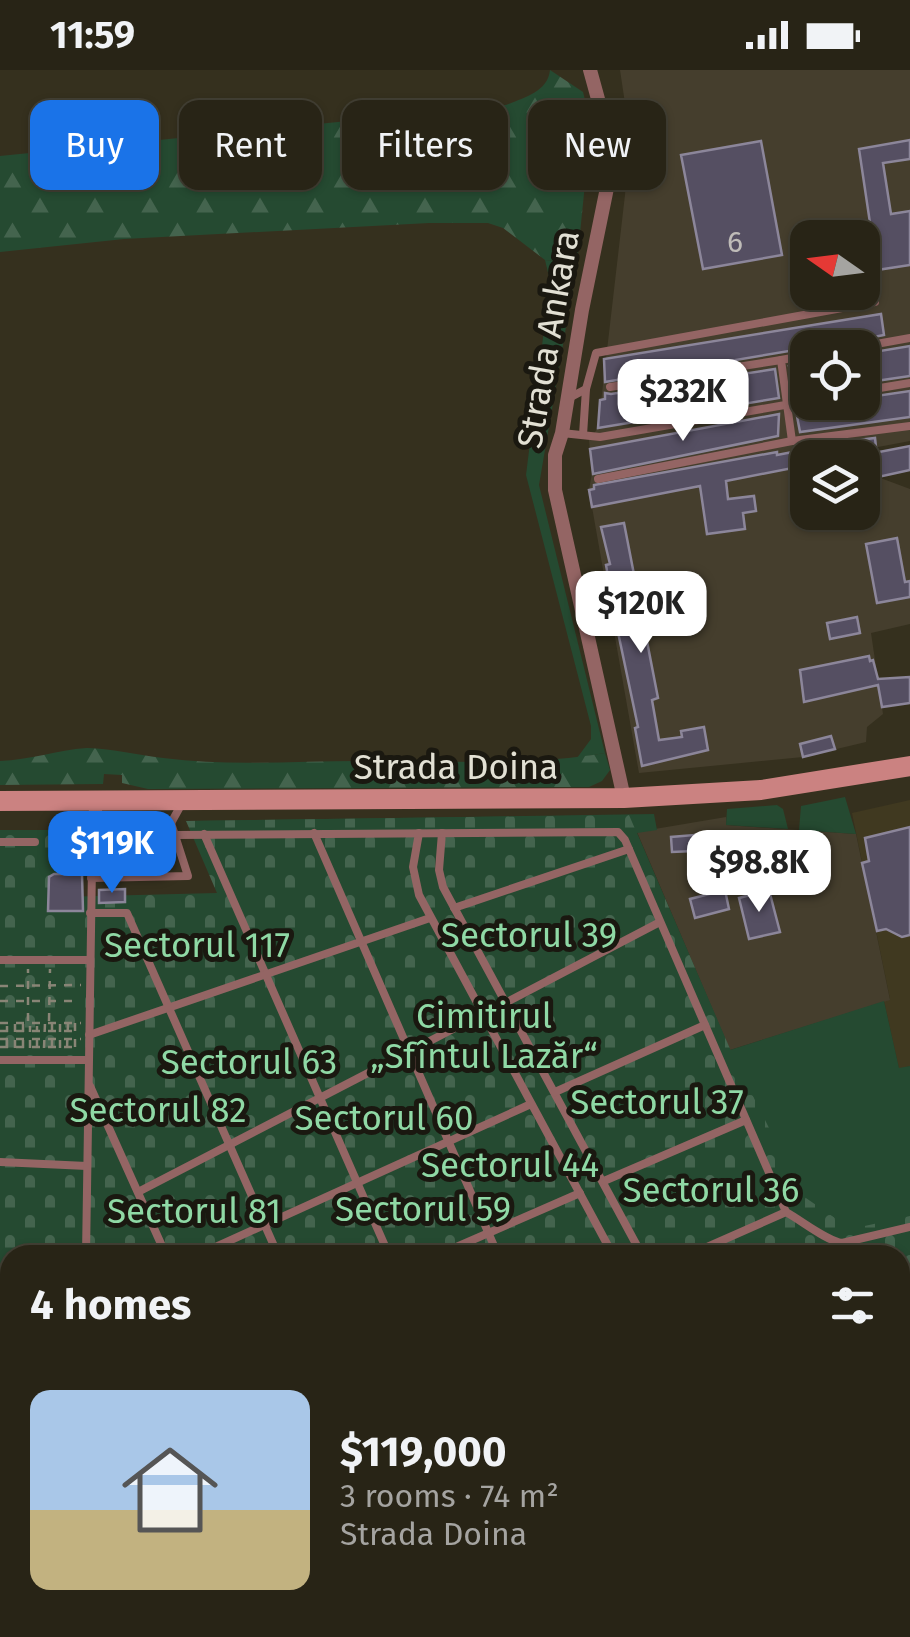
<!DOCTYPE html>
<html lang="en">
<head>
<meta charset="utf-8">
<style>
  body { margin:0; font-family:"Fira Sans",sans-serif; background:#302c1f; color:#f1f3f6; height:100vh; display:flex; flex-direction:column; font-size:38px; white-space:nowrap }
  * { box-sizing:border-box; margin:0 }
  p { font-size:32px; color:#a5a4a1 }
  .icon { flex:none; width:55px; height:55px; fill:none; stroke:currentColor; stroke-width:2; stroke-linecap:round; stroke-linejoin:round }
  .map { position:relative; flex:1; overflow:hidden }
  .sheet { position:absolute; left:0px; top:1175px; width:910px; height:392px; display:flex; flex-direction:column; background:#282416; border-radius:30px 30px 0 0; box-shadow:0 2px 8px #0004,0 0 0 2px #444135 }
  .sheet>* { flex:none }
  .hud { position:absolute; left:30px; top:30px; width:850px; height:90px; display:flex; gap:20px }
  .needle { width:65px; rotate:284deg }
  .buttons { position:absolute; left:790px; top:150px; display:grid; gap:20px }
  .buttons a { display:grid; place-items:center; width:90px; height:90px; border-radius:20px; background:#282416; box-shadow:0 2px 8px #0004,0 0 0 2px #444135; font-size:50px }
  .price { position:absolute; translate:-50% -85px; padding:0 22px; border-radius:20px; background:#fff; color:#222; font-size:32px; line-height:65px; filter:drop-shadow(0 2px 5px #0008) }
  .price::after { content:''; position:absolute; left:50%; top:60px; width:30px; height:22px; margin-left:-15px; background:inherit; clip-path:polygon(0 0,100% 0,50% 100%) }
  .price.active { background:#1a73e8; color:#fff }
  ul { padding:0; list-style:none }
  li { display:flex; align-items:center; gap:30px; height:250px; padding:0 30px }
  li span { display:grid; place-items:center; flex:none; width:280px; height:200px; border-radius:20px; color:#555 }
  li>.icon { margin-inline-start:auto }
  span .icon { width:120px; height:120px; fill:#fffc; stroke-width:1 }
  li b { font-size:42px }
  h2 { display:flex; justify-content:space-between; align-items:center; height:120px; padding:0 30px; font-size:42px }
  .pill { padding:0 35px; border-radius:20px; background:#282416; box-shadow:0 2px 8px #0004,0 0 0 2px #444135; font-size:35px; line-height:90px }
  .pill.active { background:#1a73e8; color:#fff }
  .status { display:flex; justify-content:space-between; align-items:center; height:70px; padding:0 50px; background:#282416; direction:ltr }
  .status svg { height:28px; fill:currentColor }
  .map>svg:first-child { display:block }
</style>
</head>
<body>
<div class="status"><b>11:59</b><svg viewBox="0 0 49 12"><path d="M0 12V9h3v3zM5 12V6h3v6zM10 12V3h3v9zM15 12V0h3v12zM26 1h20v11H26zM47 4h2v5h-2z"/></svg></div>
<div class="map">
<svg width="910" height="1567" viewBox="0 0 910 1567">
  <defs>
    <pattern id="forest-firs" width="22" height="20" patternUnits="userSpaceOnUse" patternTransform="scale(2.5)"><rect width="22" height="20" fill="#254a31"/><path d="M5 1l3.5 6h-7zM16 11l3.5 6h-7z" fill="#44644e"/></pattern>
    <pattern id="cemetery-stones" width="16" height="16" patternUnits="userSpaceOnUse" patternTransform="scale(2.5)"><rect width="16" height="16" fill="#254a31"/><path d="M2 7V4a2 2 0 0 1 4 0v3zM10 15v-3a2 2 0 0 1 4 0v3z" fill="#44644e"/></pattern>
  </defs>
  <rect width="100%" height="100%" fill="#35301e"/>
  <polygon fill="#403920" points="910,730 910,996 899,999 884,931 890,929 852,743"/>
  <g fill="#453e2d" fill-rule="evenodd">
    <path d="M620 0H910V371L862 380 867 403 910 419V554L871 563 883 644 867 657 866 672 803 687 639 703 589 420 592 403 589 370 598 358 625 125 629 60ZM808 168H862V222H808ZM808 278H862V332H808ZM808 388H862V442H808Z"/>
    <polygon points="726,747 726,755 856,764 890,930 730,980 637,762"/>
  </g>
  <g fill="#254a31">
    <polygon points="545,190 577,193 539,415 605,683 577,688 591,669 591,656 526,405 550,211"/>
    <polygon points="845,727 856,764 799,760 801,736"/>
    <polygon points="777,735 783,739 788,759 726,755 727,739"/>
    <polygon points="654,744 657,760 637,763 730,980 884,931 899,998 910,996 910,1154 842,1169 186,751"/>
  </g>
  <g fill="url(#forest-firs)">
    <path d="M550 0 583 22 591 54 577 193 545 190 503 158 488 153H429L124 169 0 182V86L506 35C523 28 548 22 550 0Z"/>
    <path d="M87 678C114 679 137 685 163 688 233 697 305 690 377 691 454 691 529 696 605 683L610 700 602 711 589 717 148 719 122 713V705L104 704 103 714 0 715V691C30 690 57 680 87 678Z"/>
  </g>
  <path fill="url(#cemetery-stones)" fill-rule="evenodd" d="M629 745 734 988 803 1126 851 1159 910 1146V1567H0V760H61L60 827 217 823 186 751ZM10 1185H900V1558H10Z"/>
  <g fill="#554f62" stroke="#8c869a" stroke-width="2.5">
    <polygon points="910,70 910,89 883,93 891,144 910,141 910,195 877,200 859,79"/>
    <polygon points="761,71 782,185 703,199 681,85"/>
    <polygon points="881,244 884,265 853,271 847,275 807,278 605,312 604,289"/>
    <polygon points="910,276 910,306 862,313 862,284"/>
    <polygon points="808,293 808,324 794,326 789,296"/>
    <polygon points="775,299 779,328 598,358 600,330 605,329 605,323 611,324"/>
    <polygon points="910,321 910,347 800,362 796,341 830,332 862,332 862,328"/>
    <polygon points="779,344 778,366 593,404 590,379"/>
    <polygon points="875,368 876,377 845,383 843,388 808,388 808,395 726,411 728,429 754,426 756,441 743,443 745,459 707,464 700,416 592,437 589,420 594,419 594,415 777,382 777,385 803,380 802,377"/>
    <polygon points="910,376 910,400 878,407 874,383"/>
    <polygon points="624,453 658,628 652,630 659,670 682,667 681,661 704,657 708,680 642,696 635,658 638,657 615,548 606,495 610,494 601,457"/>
    <polygon points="897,468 905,512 910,511 910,527 877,533 866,474"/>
    <polygon points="857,547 860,563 830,569 827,553"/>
    <polygon points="869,586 870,591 873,590 878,609 910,607 910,633 882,637 878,615 804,632 800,600"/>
    <polygon points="831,666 835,679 803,687 800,674"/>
    <polygon points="73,753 83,768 83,785 66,784 66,765 73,766"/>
    <polygon points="910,757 910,865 902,867 886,859 877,861 862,793 869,791 865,768"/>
    <polygon points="694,765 694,781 672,782 671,767"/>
    <polygon points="54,804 82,804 83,841 48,841 49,807"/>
    <polygon points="125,819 125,832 99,833 99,820"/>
    <polygon points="725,820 729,839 695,848 690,829"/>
    <polygon points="769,820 780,862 749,869 739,828"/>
  </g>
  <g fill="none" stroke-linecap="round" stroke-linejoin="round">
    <g stroke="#898576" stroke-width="2.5" stroke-dasharray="8 8" stroke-linecap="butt">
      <polyline points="0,916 81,915"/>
      <polyline points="0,931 78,931"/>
      <polyline points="28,951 28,899"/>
      <polyline points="49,951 50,899"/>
      <polyline points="0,953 81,953"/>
      <polyline points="75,953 75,978"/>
      <polyline points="0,961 75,961"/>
      <polyline points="0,969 81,969"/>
      <polyline points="0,977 78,977"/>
      <polyline points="7,978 7,956"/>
      <polyline points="15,978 15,953"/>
      <polyline points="23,978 23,953"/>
      <polyline points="30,978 30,956"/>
      <polyline points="37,978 37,956"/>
      <polyline points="44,978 45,953"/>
      <polyline points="52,978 52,953"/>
      <polyline points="60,978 60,953"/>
      <polyline points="67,978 68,953"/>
      <polyline points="689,1567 711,1558"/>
      <polyline points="732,1567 755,1558"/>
      <polyline points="775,1567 797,1558"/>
    </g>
    <g stroke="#946564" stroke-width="8">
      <polyline points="854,278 910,268"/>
      <polyline points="610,317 781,290"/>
      <polyline points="862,321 910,313"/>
      <polyline points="569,328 586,319 596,283 875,232"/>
      <polyline points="562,363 600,367 808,331"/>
      <polyline points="583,365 586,319"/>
      <polyline points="792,371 910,356"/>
      <polyline points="598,409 792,371 781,290 808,285"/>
      <polyline points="95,736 110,764 165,764 181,735"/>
      <polyline points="314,763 498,1185"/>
      <polyline points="419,763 413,797 419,825 613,1185"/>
      <polyline points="442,763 439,800 443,817 642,1185"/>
      <polyline points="204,764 389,1185"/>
      <path d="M175 765 618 762 625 770 786 1142C802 1151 827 1171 842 1173L910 1157"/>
      <polyline points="0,772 35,772"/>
      <polyline points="91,808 188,806 171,753"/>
      <polyline points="454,838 629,779"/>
      <polyline points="90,843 127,843 278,1185"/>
      <polyline points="0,890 90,890"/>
      <polyline points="507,932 660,852"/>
      <polyline points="89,965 430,848"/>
      <polyline points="0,990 88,990"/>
      <polyline points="90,1016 166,1185"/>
      <polyline points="555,1022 705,955"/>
      <polyline points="0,1092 87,1096"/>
      <polyline points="604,1111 746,1050"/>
      <polyline points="138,1122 482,944"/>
      <polyline points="86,1185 93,732"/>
      <polyline points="198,1185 531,1034"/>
      <polyline points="438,1185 580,1123"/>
      <polyline points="689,1185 786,1142"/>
      <polyline points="0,1235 10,1235"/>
      <polyline points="900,1338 910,1360"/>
      <polyline points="0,1343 10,1344"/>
      <polyline points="900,1396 910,1423"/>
      <polyline points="900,1454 910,1450"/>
      <polyline points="0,1459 10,1459"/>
      <polyline points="900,1536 910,1531"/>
      <polyline points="219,1558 223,1567"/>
      <polyline points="331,1558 335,1567"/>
      <polyline points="441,1558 445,1567"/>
      <polyline points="661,1558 666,1567"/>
      <polyline points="815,1558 820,1567"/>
      <polyline points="844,1558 849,1567"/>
      <polyline points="0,1563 81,1565"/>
      <polyline points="89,1567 111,1558"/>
      <polyline points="340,1567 361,1558"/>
    </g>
    <polyline stroke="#946564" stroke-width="14" points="590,0 609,69 608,113 582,240 562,363 555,385 555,420 624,728"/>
    <polyline stroke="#cb8281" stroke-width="20" points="0,731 624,728 761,720 910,696"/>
  </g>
  <g text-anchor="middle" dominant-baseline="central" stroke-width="10" stroke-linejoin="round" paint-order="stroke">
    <g font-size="30" fill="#bfbcb8">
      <text x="735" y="172">6</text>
    </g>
    <g font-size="35" fill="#e2e0d4" stroke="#1a1810">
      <text transform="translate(548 269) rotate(-80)">Strada Ankara</text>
      <text x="456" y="697">Strada Doina</text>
    </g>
    <g font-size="35" fill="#8fd9a5" stroke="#1a1810">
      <text x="529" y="865">Sectorul 39</text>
      <text x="197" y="875">Sectorul 117</text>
      <text x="484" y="946">Cimitirul<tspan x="484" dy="40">„Sfîntul Lazăr“</tspan></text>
      <text x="249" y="992">Sectorul 63</text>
      <text x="657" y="1032">Sectorul 37</text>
      <text x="158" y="1040">Sectorul 82</text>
      <text x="384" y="1048">Sectorul 60</text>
      <text x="510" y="1095">Sectorul 44</text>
      <text x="711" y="1120">Sectorul 36</text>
      <text x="423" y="1139">Sectorul 59</text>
      <text x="194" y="1141">Sectorul 81</text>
    </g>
  </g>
</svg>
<div class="buttons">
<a><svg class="needle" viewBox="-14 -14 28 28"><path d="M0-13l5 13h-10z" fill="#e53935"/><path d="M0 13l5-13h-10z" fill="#a5a4a1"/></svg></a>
<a><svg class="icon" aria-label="locate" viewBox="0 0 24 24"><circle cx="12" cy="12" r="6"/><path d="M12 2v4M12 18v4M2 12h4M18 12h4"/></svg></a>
<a><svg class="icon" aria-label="layers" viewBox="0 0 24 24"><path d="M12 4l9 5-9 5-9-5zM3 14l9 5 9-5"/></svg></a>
</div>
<b class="price" style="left:683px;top:374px">$232K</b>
<b class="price" style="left:641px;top:586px">$120K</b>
<b class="price active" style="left:112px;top:826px">$119K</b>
<b class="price" style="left:759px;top:845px">$98.8K</b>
<div class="hud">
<a class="pill active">Buy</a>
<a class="pill">Rent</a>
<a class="pill">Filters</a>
<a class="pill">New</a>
</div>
<section class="sheet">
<h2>4 homes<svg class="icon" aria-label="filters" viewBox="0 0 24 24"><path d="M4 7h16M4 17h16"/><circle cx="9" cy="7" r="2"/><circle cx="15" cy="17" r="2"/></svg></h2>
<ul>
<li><span style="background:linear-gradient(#a9c7e8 60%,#c2b280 0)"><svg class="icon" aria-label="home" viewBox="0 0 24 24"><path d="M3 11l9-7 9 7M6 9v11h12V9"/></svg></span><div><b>$119,000</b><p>3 rooms · 74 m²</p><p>Strada Doina</p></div></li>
</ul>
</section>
</div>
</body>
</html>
